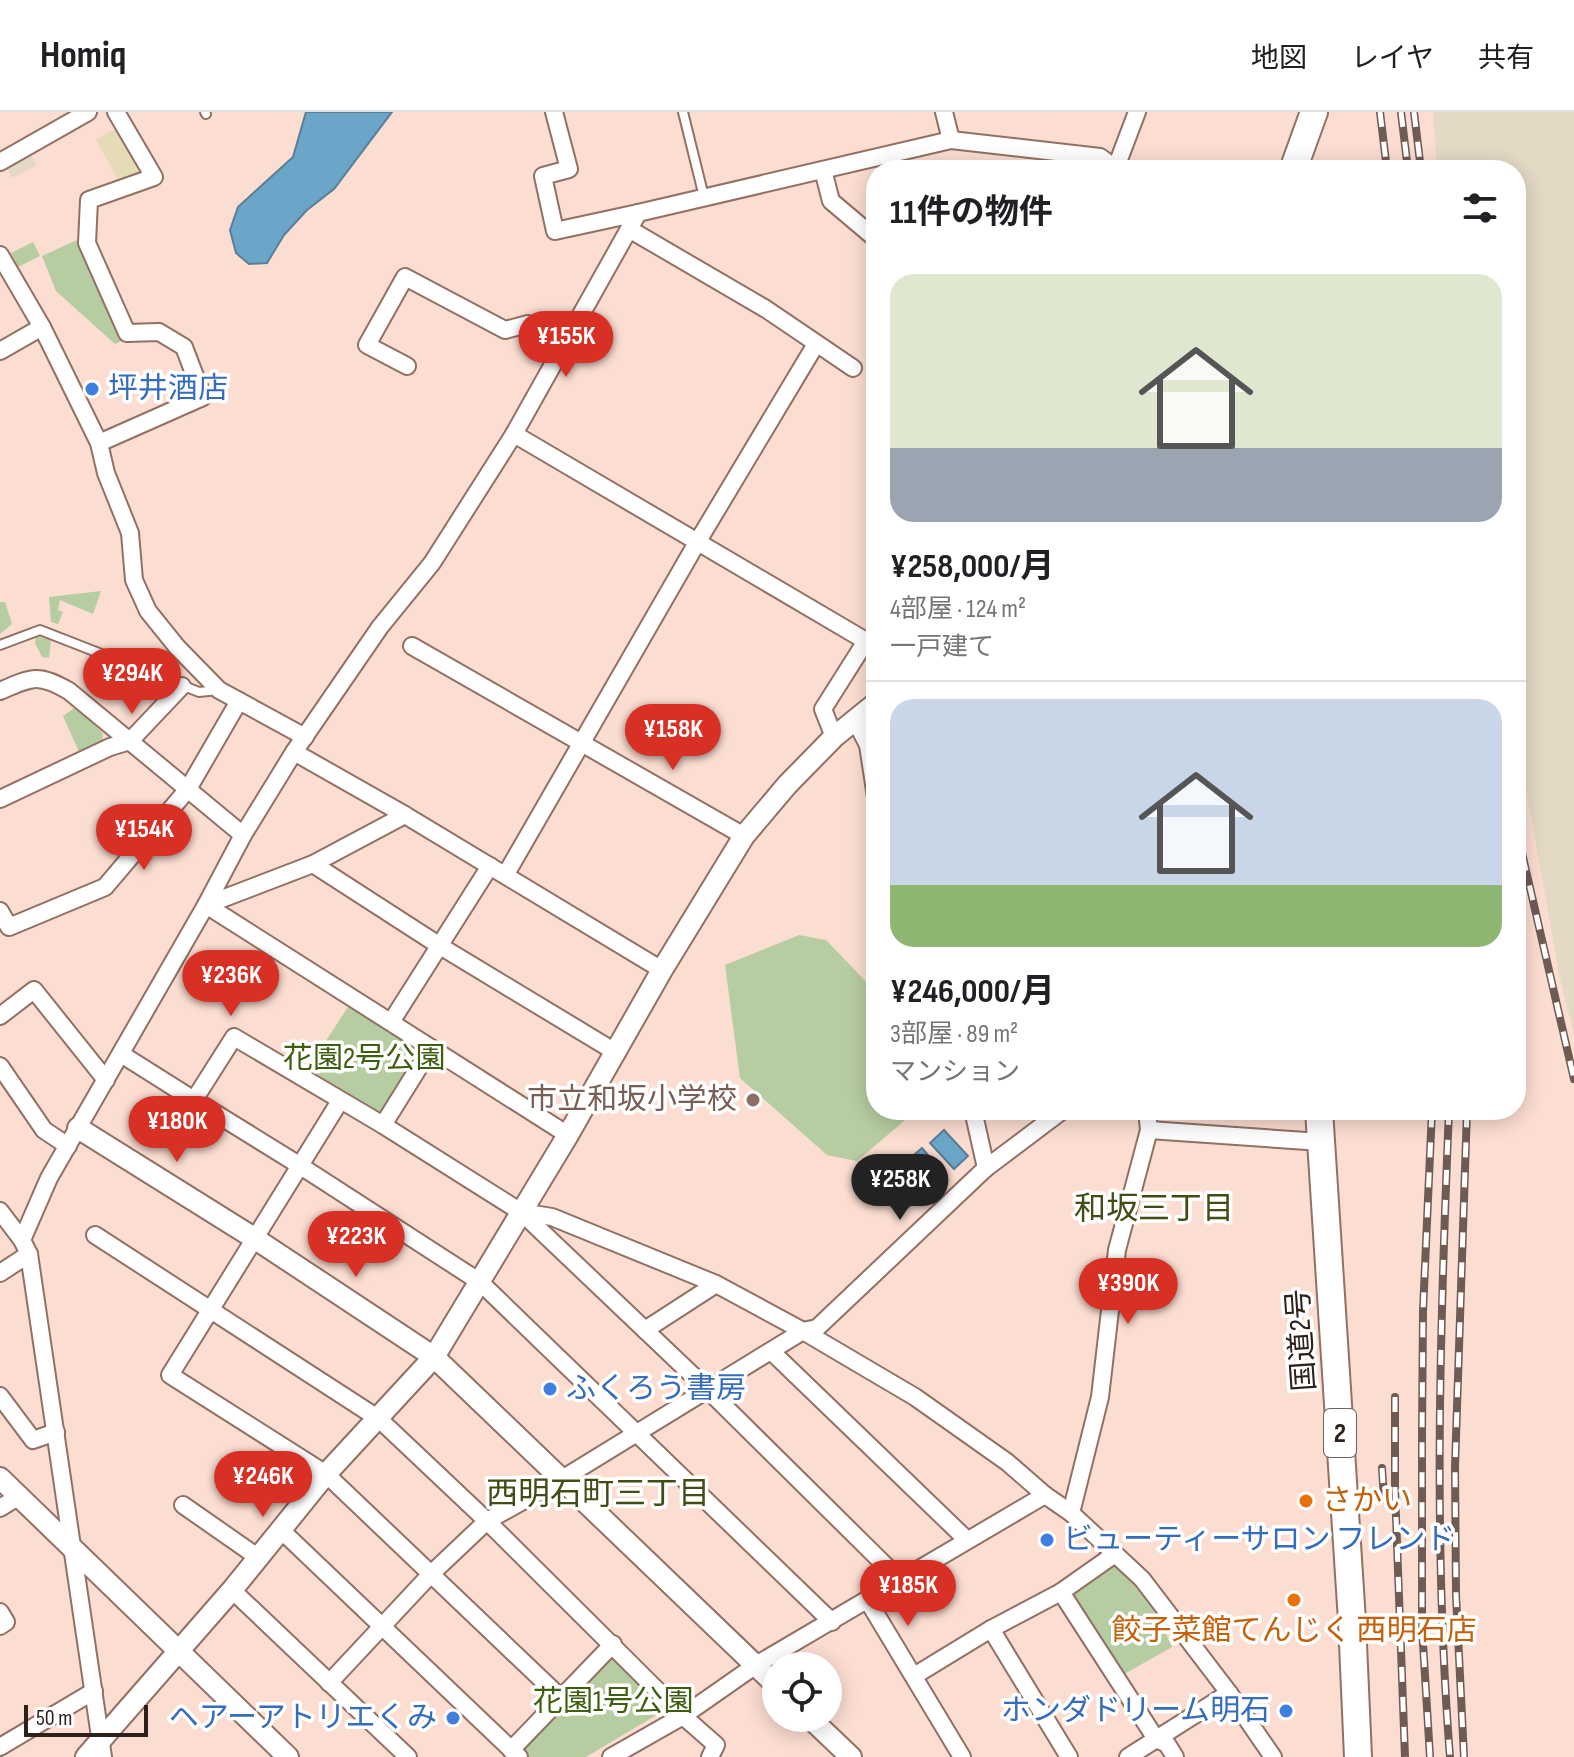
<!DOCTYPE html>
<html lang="ja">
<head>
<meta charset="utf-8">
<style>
  body { margin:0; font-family:"Sofia Sans Condensed","Noto Sans JP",sans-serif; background:#f2f2f2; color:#202124; height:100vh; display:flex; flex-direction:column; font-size:30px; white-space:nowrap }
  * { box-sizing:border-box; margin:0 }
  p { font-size:26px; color:#757577 }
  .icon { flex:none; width:44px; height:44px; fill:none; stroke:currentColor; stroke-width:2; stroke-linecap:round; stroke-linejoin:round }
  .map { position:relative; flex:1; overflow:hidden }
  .side { position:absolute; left:866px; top:48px; width:660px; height:960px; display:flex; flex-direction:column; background:#fff; border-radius:32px; box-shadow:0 4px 20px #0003 }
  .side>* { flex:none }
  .tools { position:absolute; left:762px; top:1540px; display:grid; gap:16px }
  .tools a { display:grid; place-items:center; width:80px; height:80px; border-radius:50%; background:#fff; box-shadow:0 4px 20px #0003; font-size:40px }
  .scale { position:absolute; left:24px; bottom:20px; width:124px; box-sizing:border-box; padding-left:8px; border:4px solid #2e201b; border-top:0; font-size:22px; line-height:28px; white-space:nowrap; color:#2e201b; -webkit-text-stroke:6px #fff; paint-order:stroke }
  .price { position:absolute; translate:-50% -68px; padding:0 18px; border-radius:28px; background:#d93025; color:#fff; font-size:26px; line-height:52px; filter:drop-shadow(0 2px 4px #0008) }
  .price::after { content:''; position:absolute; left:50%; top:48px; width:24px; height:18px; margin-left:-12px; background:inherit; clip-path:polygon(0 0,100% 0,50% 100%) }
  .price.on { background:#222; color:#fff }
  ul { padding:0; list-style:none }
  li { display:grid; align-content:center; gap:16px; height:424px; padding:0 24px }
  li+li { border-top:2px solid #e0e0e0 }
  li span { display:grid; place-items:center; height:248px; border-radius:24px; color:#555 }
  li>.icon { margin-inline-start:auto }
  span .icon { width:144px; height:144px; fill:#fffc; stroke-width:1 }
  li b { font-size:34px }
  h2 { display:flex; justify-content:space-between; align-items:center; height:96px; padding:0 24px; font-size:34px }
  header { display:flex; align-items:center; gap:48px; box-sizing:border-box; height:112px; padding:0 40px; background:#fff; border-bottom:2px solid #e0e0e0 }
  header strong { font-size:38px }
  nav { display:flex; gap:44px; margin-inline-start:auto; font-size:28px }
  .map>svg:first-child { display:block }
</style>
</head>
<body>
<header>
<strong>Homiq</strong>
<nav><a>地図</a><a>レイヤ</a><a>共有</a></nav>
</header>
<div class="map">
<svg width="1574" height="1645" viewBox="0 0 1574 1645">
  <rect width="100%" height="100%" fill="#fcddd1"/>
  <g fill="#e4d9c5">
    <polygon points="1433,0 1574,0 1574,923 1560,867 1516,620 1516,58 1437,58"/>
    <polygon points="30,41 37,53 12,66 6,54"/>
  </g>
  <g fill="#b6cca1">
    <polygon points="77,128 121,229 115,232 56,179 42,144"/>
    <polygon points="33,130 40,144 18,155 11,141"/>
    <polygon points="101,479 93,502 60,488 58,498 63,500 58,512 51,510 49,485"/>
    <polygon points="0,490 5,490 12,512 0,522"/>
    <polygon points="36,524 51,528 49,546 42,545 35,531"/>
    <polygon points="76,595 103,621 102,632 80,642 63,604"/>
    <polygon points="799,823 826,828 876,880 876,998 917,998 857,1049 827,1043 740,966 725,853"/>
    <polygon points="350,892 422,938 381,1002 307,958"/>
    <polygon points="1118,1452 1158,1504 1172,1535 1121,1564 1072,1484"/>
    <polygon points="614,1542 660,1589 663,1599 586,1645 529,1645 520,1637"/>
  </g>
  <polygon fill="#e5dbb6" points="118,15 142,60 118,67 96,28"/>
  <g fill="#6ba6c9" stroke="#597e95" stroke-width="2">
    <polygon points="306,0 392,0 334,77 307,98 284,123 267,151 249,152 236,141 230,118 238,95 293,45"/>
    <polygon points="944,1018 968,1044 954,1057 930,1031"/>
    <polygon points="922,1036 945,1063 899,1103 876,1076"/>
  </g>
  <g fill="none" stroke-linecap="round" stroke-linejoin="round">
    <g stroke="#927064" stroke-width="12">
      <g id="service">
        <polyline points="205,0 206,2"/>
        <polyline points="683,0 704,85"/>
        <polyline points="0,533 40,518 199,580 218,578"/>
      </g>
    </g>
    <g stroke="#927064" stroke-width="20">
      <g id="minor">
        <polyline points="554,0 569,57 543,64 555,119 638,101"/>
        <polyline points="944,0 951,28"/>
        <polyline points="0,50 88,0"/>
        <polyline points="823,58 831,89 876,127"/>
        <polyline points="1115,58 1137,0"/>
        <polyline points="629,117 766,197 853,256"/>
        <polyline points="0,143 42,215 99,331 106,361 130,421 134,468 148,499 177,535 219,578 305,625"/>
        <polyline points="0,239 42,215"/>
        <polyline points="407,254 367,233 405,165 505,218 528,212 561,233"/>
        <polyline points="514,322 866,529 823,597 834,625"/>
        <polyline points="99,331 203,285 184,235 159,220 127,221 87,131 89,88 154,65 116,0"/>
        <polyline points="412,534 744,724"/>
        <path d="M0 579C32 565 38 561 69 579L243 723"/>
        <polyline points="855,608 868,633 876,685"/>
        <polyline points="294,640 405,703 662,858"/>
        <polyline points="0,687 110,635 130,629 182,574"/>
        <polyline points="313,752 440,834 617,941"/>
        <polyline points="506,762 698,429 816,232"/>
        <polyline points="206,793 568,1023"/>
        <polyline points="206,793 313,752 405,703"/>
        <polyline points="0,799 9,815 105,775 188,677 239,589"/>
        <polyline points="0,904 34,878 106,968"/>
        <polyline points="391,910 490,754"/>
        <polyline points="121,942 194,988 234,925 383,1013 521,1100 707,1277 900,1468"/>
        <polyline points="0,954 44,1018 68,1034"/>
        <polyline points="194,988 299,1053 480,1170 832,1510"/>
        <polyline points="340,989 170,1263 326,1362 561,1586"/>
        <polyline points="383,1013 431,936"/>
        <polyline points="1149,1018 1321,1030"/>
        <polyline points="986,1056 1063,998"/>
        <polyline points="0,1099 22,1128 29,1142 103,1645"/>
        <polyline points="521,1100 552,1105 716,1172 803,1219 915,1285 1007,1350 1045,1383 1071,1401 1142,1467 1229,1581 1273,1645"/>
        <polyline points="95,1123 379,1307 487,1409 683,1604 716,1633 710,1645"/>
        <polyline points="22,1128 49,1066 206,793 243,723 294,640 380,515 432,451 514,322 638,101 951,28 1100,45 1116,57 1127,58"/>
        <polyline points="0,1161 29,1142"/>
        <polyline points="645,1218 716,1172"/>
        <polyline points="771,1239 967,1428"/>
        <polyline points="0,1284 33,1328 56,1320"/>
        <polyline points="183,1393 259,1446"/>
        <polyline points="0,1396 18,1385"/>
        <polyline points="1071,1401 1100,1285 1117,1138 1149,1018 1147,998"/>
        <polyline points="282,1419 519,1645"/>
        <polyline points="232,1478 408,1645"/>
        <polyline points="1061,1480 1156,1627 1167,1632 1175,1645"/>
        <polyline points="868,1489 962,1645"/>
        <polyline points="0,1500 6,1510 0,1514"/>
        <polyline points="991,1517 1069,1645"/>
        <polyline points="914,1564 991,1517 1061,1480 1115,1442"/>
        <polyline points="329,1571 431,1462 487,1409 562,1367 803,1219 817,1216 986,1056 973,998"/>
        <polyline points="0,1635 94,1579"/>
        <polyline points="511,1638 613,1532"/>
        <polyline points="611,1645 683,1604 756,1553 1045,1383"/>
        <polyline points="1128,1645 1229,1581"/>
      </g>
    </g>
    <g stroke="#927064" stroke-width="24">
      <g id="tertiary">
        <polyline points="78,1016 254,1126 434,1245 776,1573"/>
        <polyline points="0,1366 288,1645"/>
        <polyline points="810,1606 851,1645"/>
        <polyline points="86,1645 232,1478 326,1362 434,1245 568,1023 662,858 744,724 787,673 834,625 876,591"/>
      </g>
    </g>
    <g stroke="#927064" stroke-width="30">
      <g id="trunk">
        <polyline points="1293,58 1314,0"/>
        <polyline points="1319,998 1352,1509 1358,1645"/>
      </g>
    </g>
    <use href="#service" stroke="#fff" stroke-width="8"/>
    <use href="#minor" stroke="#fff" stroke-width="16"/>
    <use href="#tertiary" stroke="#fff" stroke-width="20"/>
    <use href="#trunk" stroke="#fff" stroke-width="26"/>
    <g stroke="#6e5b54" stroke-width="8">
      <g id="rail">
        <polyline points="1380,0 1387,58"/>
        <polyline points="1401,0 1408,58"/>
        <polyline points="1414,0 1421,58"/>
        <polyline points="1516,715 1574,967"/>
        <path d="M1449 998C1440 1213 1433 1430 1450 1645"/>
        <polyline points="1395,1285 1395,1378 1405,1645"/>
        <polyline points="1382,1356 1384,1388"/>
        <polyline points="1430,1645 1422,1515 1422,1323 1423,1199 1432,998"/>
        <polyline points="1464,1645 1456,1483 1455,1355 1467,998"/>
      </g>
    </g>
    <use href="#rail" stroke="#fff" stroke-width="5" stroke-dasharray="15" stroke-linecap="butt"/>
  </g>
  <g fill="#3f7fe0" stroke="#fff" stroke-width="3">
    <circle cx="92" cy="277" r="8"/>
    <circle cx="550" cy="1277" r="8"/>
    <circle cx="1047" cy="1428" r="8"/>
    <circle cx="1286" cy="1599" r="8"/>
    <circle cx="453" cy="1606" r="8"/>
  </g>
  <circle fill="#8d6e63" stroke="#fff" stroke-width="3" cx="753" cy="988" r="8"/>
  <g fill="#e8710a" stroke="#fff" stroke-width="3">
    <circle cx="1306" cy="1389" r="8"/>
    <circle cx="1294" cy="1488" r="8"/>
  </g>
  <g text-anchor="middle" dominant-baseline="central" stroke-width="7" stroke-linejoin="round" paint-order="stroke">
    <rect fill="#fff" stroke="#6d635f" stroke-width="2" x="1324" y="1297" width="32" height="48" rx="6"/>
    <g font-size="28" font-weight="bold" fill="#2e201b">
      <text x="1340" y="1321">2</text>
    </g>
    <g font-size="30" fill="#366cbe" stroke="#fff" text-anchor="start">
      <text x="108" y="277">坪井酒店</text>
      <text x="566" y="1277">ふくろう書房</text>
      <text x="1063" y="1428">ビューティーサロン フレンド</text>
      <text x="1270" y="1599" text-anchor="end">ホンダドリーム明石</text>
      <text x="437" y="1606" text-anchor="end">ヘアーアトリエくみ</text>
    </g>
    <g font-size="30" fill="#3f5f10" stroke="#fff">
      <text x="364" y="947">花園2号公園</text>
      <text x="613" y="1590">花園1号公園</text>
    </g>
    <g font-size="30" fill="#785e54" stroke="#fff" text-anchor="end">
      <text x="737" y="988">市立和坂小学校</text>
    </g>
    <g font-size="30" fill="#2e201b" stroke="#fff">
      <text transform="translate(1302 1228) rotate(-94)">国道2号</text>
    </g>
    <g font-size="30" fill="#c56008" stroke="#fff" text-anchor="start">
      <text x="1322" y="1389">さかい</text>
      <text x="1294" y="1519" text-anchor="middle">餃子菜館てんじく 西明石店</text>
    </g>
    <g font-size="32" fill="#404d15" stroke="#fff">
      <text x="1154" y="1097">和坂三丁目</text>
      <text x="598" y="1382">西明石町三丁目</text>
    </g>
  </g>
</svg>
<div class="tools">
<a><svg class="icon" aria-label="locate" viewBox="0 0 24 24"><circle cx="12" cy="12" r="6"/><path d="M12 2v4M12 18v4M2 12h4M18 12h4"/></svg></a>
</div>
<div class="scale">50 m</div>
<b class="price" style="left:566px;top:267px">¥155K</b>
<b class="price" style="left:132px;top:604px">¥294K</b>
<b class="price" style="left:673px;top:660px">¥158K</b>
<b class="price" style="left:144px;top:760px">¥154K</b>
<b class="price" style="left:231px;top:906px">¥236K</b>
<b class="price" style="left:177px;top:1052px">¥180K</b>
<b class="price on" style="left:900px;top:1110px">¥258K</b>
<b class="price" style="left:356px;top:1167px">¥223K</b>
<b class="price" style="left:1128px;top:1214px">¥390K</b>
<b class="price" style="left:263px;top:1407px">¥246K</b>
<b class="price" style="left:908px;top:1516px">¥185K</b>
<section class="side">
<h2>11件の物件<svg class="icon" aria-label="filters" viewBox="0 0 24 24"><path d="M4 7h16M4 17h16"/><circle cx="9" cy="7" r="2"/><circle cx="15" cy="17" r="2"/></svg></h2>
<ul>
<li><span style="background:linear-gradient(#dfe7d0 70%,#9aa5b1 0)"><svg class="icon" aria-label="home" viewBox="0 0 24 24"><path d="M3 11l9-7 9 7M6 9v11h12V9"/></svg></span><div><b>¥258,000/月</b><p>4部屋 · 124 m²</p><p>一戸建て</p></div></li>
<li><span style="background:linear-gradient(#c9d6e8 75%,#8fb573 0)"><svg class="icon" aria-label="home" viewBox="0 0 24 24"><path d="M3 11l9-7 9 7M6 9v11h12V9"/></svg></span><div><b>¥246,000/月</b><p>3部屋 · 89 m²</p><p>マンション</p></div></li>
</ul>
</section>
</div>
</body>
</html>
